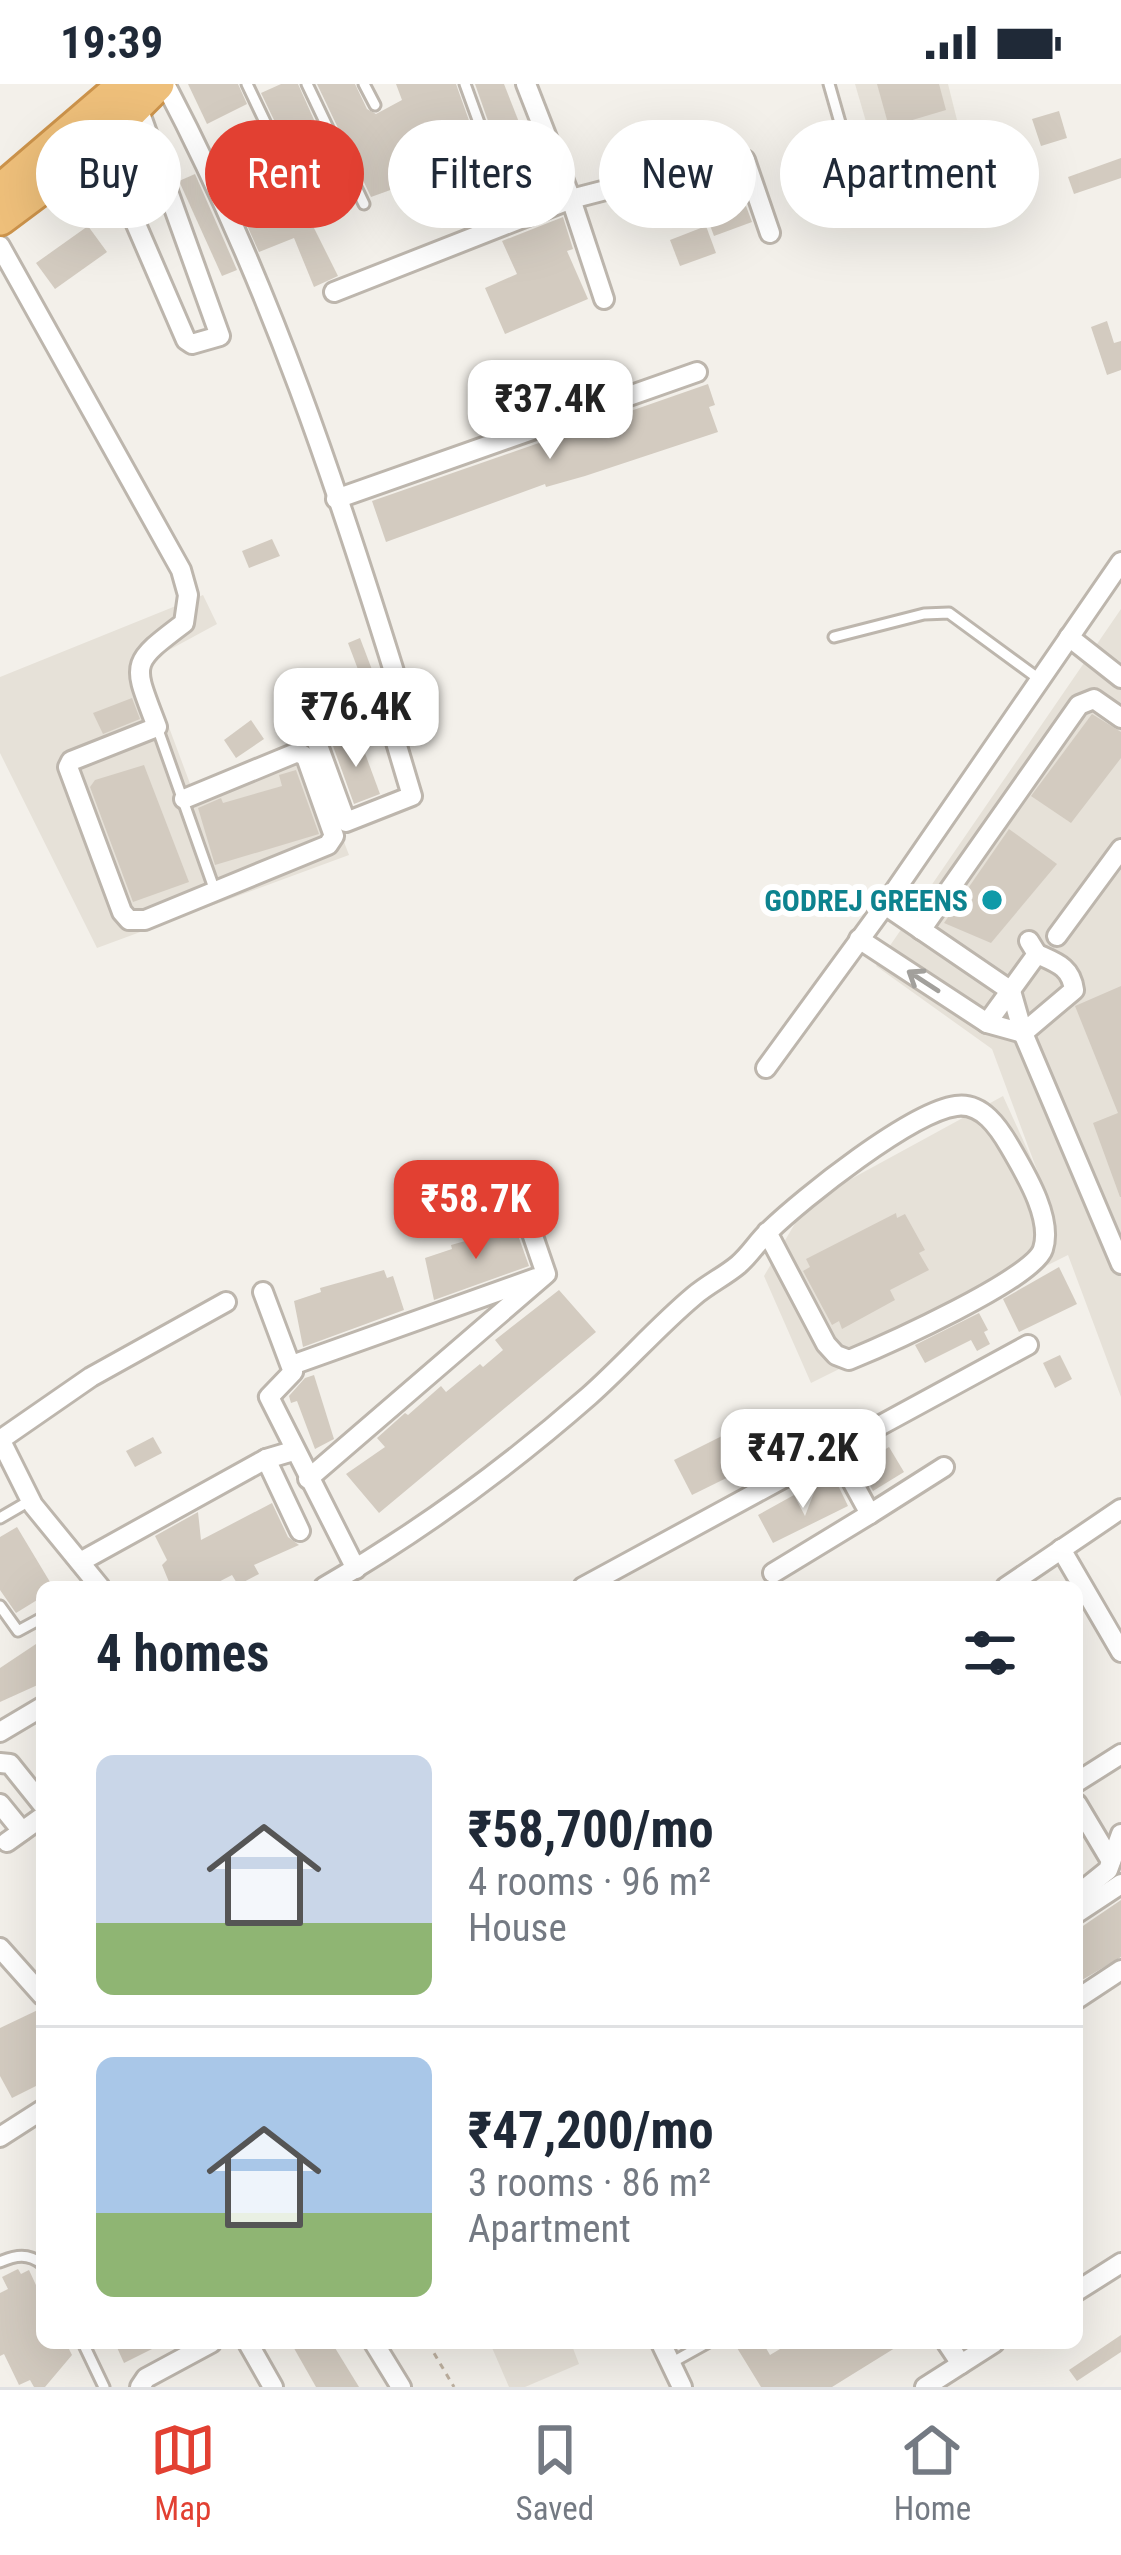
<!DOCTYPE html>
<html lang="en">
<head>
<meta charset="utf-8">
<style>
  body { margin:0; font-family:"Roboto Condensed",sans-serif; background:#f2f2f3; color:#1f2937; height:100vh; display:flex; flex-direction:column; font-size:45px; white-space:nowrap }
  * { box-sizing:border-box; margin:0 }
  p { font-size:39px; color:#747a83 }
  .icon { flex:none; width:66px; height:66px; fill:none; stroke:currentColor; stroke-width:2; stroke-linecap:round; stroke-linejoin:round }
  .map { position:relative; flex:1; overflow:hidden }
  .drawer { position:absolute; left:36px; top:1497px; width:1047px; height:768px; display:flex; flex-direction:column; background:#fff; border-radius:18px; box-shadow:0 12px 48px #0002 }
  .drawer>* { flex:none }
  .banner { position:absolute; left:36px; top:36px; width:1050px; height:108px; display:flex; gap:24px }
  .price { position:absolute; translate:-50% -102px; padding:0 27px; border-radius:24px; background:#fff; color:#222; font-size:39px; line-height:78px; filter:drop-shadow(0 3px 6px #0008) }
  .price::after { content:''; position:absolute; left:50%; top:72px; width:36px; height:27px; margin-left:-18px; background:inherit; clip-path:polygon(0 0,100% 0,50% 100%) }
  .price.selected { background:#e24032; color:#fff }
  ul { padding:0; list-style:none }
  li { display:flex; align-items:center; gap:36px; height:300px; padding:0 60px }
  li+li { border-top:3px solid #e0e1e3 }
  li span { display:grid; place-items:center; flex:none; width:336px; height:240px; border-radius:18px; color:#555 }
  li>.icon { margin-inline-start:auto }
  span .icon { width:144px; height:144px; fill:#fffc; stroke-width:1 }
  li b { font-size:51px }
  h2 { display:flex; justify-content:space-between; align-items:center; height:144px; padding:0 60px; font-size:51px }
  .chip { padding:0 42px; border-radius:54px; background:#fff; box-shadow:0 12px 48px #0002; font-size:42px; line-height:108px }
  .chip.selected { background:#e24032; color:#fff }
  .status { display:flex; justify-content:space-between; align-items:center; height:84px; padding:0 60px; background:#fff; direction:ltr }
  .status svg { height:33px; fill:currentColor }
  .tabs { display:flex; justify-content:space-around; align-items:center; height:168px; border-top:3px solid #e0e1e3; background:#fff; font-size:33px; color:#747a83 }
  .tabs a { display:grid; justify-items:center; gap:6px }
  .tabs .selected { color:#e24032 }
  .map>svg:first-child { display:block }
</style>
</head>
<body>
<div class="status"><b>19:39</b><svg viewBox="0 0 49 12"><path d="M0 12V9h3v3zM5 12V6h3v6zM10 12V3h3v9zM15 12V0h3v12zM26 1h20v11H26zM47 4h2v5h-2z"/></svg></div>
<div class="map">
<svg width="1121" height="2303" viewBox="0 0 1121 2303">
  <rect width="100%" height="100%" fill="#f3f0ea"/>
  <g fill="#e6e1d8">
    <polygon points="855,0 948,0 959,44 874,65"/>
    <polygon points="203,511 217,540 145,579 192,705 304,653 349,771 97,864 0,669 0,593"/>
    <polygon points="1121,525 1121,1313 1068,1171 811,1299 764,1192 807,1119 1003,1012 1038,1089 992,965 876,882"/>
    <polygon points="490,2259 571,2259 579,2280 525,2303 509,2303"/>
  </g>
  <g fill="#d3cbc0">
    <polygon points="188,0 238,0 247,20 207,40"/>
    <polygon points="281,0 298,0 319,47 287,63 261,9"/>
    <polygon points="317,0 355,0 367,25 376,30 402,16 396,0 456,0 482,73 371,113"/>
    <polygon points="475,0 504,0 526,56 499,68"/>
    <polygon points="877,0 939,0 946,26 889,43"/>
    <polygon points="1059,27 1067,54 1041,62 1032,35"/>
    <polygon points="258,44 286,114 298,112 338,192 314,203 294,154 259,168 212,64"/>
    <polygon points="1121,74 1121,94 1074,110 1068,93"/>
    <polygon points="140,82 154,116 142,121 128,87"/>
    <polygon points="195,90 237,186 222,192 179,97"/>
    <polygon points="746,122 752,138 714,152 708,136"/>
    <polygon points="563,133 573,165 567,167 588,215 505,250 485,204 517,190 502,157"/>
    <polygon points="88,142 107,168 55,205 36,179"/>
    <polygon points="706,142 716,169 680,182 670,156"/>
    <polygon points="1107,237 1114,259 1121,257 1121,286 1107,291 1091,243"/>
    <polygon points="708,300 715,321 709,323 718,348 585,392 546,403 545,400 386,458 372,417"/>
    <polygon points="272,455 280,472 249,484 242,467"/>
    <polygon points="360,554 374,591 362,596 348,559"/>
    <polygon points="132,614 140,635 103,650 93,629"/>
    <polygon points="1092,630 1121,648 1121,674 1071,739 1031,712"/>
    <polygon points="251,636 264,655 236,674 224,656"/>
    <polygon points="359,653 380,710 354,720 333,662"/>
    <polygon points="144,681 189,798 133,818 90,703 95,696"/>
    <polygon points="296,686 319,750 215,781 198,724 221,714 223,719 282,702 279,691"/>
    <polygon points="1009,745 1057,780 991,859 944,839"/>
    <polygon points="1121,902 1121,1113 1120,1113 1093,1039 1118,1029 1075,922"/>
    <polygon points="896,1129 897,1134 905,1130 925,1166 919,1169 929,1186 890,1206 895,1216 842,1245 839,1237 832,1241 803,1187 810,1183 806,1175"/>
    <polygon points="515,1143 529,1182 434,1216 425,1174 452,1165 451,1161"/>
    <polygon points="1059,1183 1077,1220 1019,1248 1003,1215"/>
    <polygon points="384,1186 387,1194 393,1192 404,1226 303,1263 294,1217 321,1208 320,1204"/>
    <polygon points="559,1206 596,1248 379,1429 346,1390 385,1363 377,1354 405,1329 408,1331 441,1302 446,1308 480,1280 483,1283 503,1266 495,1256"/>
    <polygon points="979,1229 988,1246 984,1248 990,1260 977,1267 971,1256 925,1279 915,1261"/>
    <polygon points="1060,1271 1072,1295 1055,1304 1043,1279"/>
    <polygon points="314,1291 334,1355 315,1365 297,1317 291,1319 289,1312 305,1294"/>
    <polygon points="748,1339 765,1375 692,1411 674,1376"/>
    <polygon points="153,1353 162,1369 135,1383 126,1367"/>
    <polygon points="881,1362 884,1366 889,1363 904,1388 873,1407 859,1382 872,1374 869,1369"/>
    <polygon points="833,1391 848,1422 773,1459 758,1431 794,1411 805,1432 818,1398"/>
    <polygon points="272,1419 288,1453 299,1461 254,1481 259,1490 238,1501 232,1491 209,1503 186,1503 183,1498 175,1502 169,1498 162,1481 167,1476 155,1452 198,1428 201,1456"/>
    <polygon points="17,1443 53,1503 42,1503 42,1513 16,1529 0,1506 0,1453"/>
    <polygon points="42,1556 42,1599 0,1618 0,1584"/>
    <polygon points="1121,1816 1121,1873 1077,1899 1077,1846"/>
    <polygon points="42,1924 42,1999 12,2014 0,1992 0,1944"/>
    <polygon points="18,2185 21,2190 29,2186 42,2214 42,2259 66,2259 72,2271 45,2303 34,2303 30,2296 19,2301 4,2270 0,2272 0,2209 8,2205 2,2193"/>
    <polygon points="1121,2251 1121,2268 1077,2297 1069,2286"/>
    <polygon points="115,2259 164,2259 124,2279"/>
    <polygon points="291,2259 332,2259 359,2303 316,2303"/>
    <polygon points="734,2259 763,2259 770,2271 790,2259 903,2259 832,2303 761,2303"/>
  </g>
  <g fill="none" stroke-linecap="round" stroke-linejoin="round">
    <g stroke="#bdb6ad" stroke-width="15">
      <g id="lane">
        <polyline points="247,0 296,103"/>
        <polyline points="307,0 364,120"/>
        <polyline points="364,0 375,21"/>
        <polyline points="465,0 490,69"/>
        <polyline points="829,0 843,49"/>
        <polyline points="834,553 924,530 949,529 1039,595"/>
        <polyline points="157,643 215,807"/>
        <polyline points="0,1434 31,1416"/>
        <polyline points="0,1522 18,1547 42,1534"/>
        <path d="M0 2178C16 2171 28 2169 42 2180"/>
        <polyline points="83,2259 104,2303"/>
        <polyline points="671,2279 707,2259"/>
      </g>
    </g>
    <g stroke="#bdb6ad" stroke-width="24">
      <g id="street">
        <path d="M165 0C269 197 339 408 404 620L391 631"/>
        <polyline points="526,0 571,115 604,215"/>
        <polyline points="100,57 186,256 192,260 220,252 137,21"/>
        <path d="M0 162 181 486 188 511 184 539C128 581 133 579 157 643L71 677 68 683 122 828 129 836H145L328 761 334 752 306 673 298 668 184 715"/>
        <polyline points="334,208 571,115 734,73 745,76 770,149"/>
        <polyline points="336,415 697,288"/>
        <polyline points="1069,553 1121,594"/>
        <polygon points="385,624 391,631 389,635 412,712 346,738 315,653"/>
        <polyline points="885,821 1011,907 1023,949 1121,1180"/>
        <polyline points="921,846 1079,621 1094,615 1121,634"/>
        <polyline points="1057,852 1121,765"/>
        <polyline points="859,855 987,939 1023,949"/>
        <polyline points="987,939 1037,870 1029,857"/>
        <path d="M1023 949 1074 906C1071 883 1057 879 1037 870"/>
        <polyline points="766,984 885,821 1121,478"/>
        <polyline points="263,1208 293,1288 269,1313 356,1485"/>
        <polyline points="292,1281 536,1194"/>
        <polyline points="0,1355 33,1421 100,1503"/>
        <polyline points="0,1356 91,1293 226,1218"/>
        <polyline points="835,1366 870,1430 944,1383"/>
        <polyline points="266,1375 300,1447"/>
        <polyline points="308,1395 546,1190 522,1120"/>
        <polyline points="1061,1465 1121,1568"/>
        <polyline points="80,1478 266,1375 293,1367"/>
        <polyline points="773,1489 870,1430"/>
        <path d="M324 1503C416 1450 509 1382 589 1312 625 1280 657 1243 694 1212 708 1200 725 1192 738 1181 750 1171 758 1157 769 1147 803 1114 911 1028 956 1022 982 1018 999 1044 1010 1063 1025 1089 1053 1134 1043 1165 1034 1195 883 1262 849 1276L836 1271 826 1260 767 1148"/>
        <polyline points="583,1503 1028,1261"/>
        <polyline points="1006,1503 1121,1425"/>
        <polyline points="0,1648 42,1623"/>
        <polyline points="0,1679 10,1680 42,1720"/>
        <polyline points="1077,1698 1121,1670"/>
        <polyline points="0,1720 22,1747"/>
        <polyline points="1077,1720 1111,1777"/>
        <polyline points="7,1758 42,1733"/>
        <polyline points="1077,1811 1108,1786 1121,1750"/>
        <polyline points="1077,1829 1121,1800"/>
        <polyline points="0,1864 42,1911"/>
        <polyline points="1077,1915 1121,1886"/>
        <polyline points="0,2053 42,2026"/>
        <polyline points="1077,2207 1121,2179"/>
        <polyline points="248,2259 273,2303"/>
        <polyline points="374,2259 401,2303"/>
        <polyline points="661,2259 682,2303"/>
        <polyline points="947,2259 961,2280"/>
        <polyline points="140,2303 146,2294 211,2259"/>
        <polyline points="925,2303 994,2259"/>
      </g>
    </g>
    <g stroke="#cc934b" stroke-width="39">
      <g id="highway">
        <polyline points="0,108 126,0"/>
        <polyline points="0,134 91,66 157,0"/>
      </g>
    </g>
    <polyline stroke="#beb1a0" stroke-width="3" stroke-dasharray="6 6" stroke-linecap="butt" points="428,2259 454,2303"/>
    <use href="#lane" stroke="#fff" stroke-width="9"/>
    <use href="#street" stroke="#fff" stroke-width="18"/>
    <use href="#highway" stroke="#eebf7a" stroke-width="33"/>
  </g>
  <defs><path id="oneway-shaft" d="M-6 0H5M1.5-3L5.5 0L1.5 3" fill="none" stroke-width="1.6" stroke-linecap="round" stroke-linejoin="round" transform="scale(3)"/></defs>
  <use stroke="#a2a09c" href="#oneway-shaft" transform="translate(923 897) rotate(-147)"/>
  <circle fill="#0f9aa8" stroke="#fff" stroke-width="4.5" cx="992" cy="816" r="12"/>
  <g text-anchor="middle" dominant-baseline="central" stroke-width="12" stroke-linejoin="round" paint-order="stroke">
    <g font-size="30" font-weight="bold" fill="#0d838f" stroke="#fff" text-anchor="end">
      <text x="968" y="816">GODREJ GREENS</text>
    </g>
  </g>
</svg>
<b class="price" style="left:550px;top:378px">₹37.4K</b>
<b class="price" style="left:356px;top:686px">₹76.4K</b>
<b class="price selected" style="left:476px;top:1178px">₹58.7K</b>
<b class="price" style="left:803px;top:1427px">₹47.2K</b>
<div class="banner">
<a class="chip">Buy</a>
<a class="chip selected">Rent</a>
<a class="chip">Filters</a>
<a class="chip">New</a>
<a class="chip">Apartment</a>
</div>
<section class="drawer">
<h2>4 homes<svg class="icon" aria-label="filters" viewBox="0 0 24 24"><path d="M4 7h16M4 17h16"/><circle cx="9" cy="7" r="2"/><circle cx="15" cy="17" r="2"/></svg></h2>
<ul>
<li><span style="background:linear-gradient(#c9d6e8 70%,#8fb573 0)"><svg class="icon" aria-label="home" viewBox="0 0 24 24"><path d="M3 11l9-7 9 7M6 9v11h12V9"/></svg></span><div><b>₹58,700/mo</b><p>4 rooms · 96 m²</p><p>House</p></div></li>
<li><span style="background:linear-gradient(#a9c7e8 65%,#8fb573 0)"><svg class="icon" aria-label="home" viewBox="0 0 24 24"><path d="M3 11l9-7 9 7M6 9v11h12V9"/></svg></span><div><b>₹47,200/mo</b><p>3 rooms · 86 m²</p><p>Apartment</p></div></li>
</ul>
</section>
</div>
<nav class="tabs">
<a class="selected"><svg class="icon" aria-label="map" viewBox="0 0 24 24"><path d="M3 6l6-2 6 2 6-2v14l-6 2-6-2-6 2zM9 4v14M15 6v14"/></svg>Map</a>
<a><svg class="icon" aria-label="saved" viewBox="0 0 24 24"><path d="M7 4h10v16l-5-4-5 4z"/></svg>Saved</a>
<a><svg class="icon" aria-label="home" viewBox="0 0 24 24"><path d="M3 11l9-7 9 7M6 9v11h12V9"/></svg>Home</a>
</nav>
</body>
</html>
